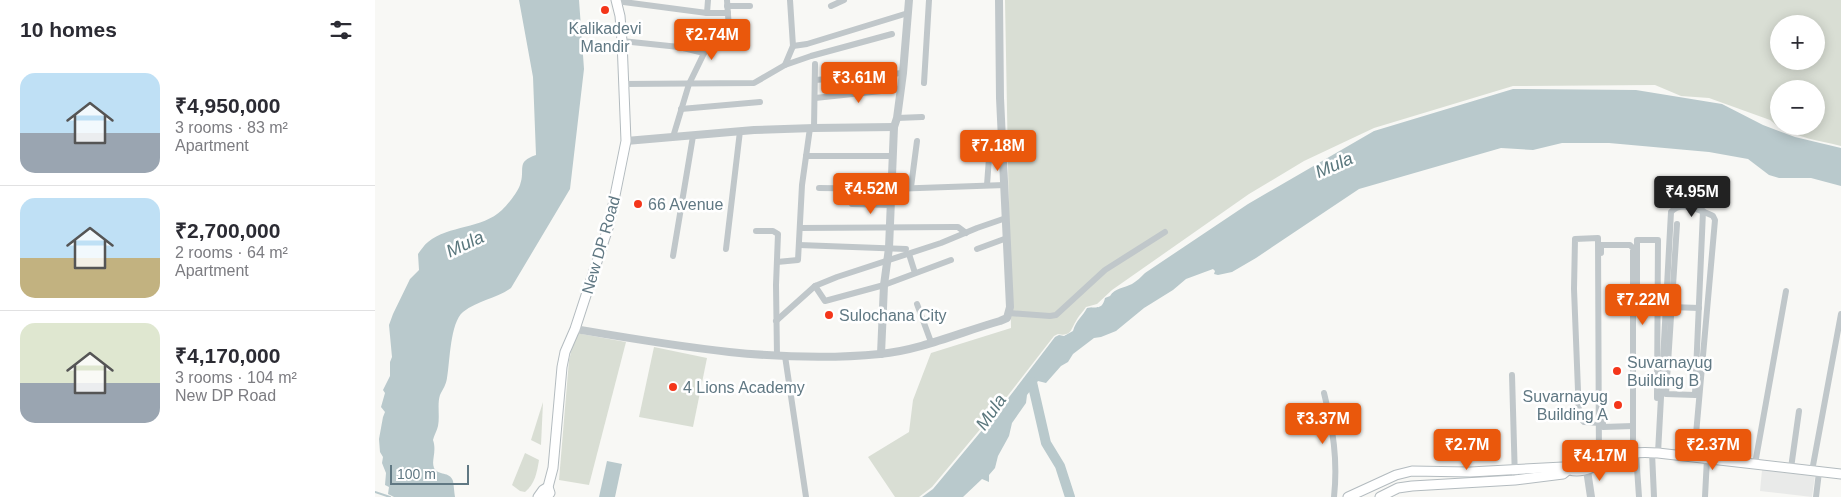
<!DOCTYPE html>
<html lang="en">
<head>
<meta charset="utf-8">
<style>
  body { margin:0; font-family:Helvetica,sans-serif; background:#f2f2f3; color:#2b2b33; height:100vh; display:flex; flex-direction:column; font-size:19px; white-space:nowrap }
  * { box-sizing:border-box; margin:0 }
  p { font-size:16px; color:#7c7c81 }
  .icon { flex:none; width:28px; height:28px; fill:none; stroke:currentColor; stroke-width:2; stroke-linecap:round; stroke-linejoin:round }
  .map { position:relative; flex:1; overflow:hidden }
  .sheet { display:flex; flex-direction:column; background:#fff; width:375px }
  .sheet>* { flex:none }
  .controls { position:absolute; left:1395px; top:15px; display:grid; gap:10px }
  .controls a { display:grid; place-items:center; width:55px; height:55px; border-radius:50%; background:#fff; box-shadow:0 2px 12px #0003; font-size:25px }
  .scale { position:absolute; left:15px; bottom:12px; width:79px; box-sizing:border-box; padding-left:5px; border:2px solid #607883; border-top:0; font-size:14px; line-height:18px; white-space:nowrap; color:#607883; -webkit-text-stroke:4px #fff; paint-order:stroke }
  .price { position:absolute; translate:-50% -42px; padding:0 11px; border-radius:5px; background:#ea580c; color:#fff; font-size:16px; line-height:32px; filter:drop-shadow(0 1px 2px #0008) }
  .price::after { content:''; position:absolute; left:50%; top:30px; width:15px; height:11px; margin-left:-8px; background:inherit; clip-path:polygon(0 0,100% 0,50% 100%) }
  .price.active { background:#222; color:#fff }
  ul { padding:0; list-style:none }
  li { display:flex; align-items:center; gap:15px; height:125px; padding:0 20px }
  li+li { border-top:1px solid #e1e1e2 }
  li span { display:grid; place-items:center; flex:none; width:140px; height:100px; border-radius:15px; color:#555 }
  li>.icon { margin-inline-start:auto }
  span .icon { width:60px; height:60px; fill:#fffc; stroke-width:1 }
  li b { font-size:21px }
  h2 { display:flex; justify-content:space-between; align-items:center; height:60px; padding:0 20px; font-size:21px }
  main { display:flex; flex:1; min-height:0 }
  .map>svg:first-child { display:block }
</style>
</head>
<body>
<main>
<section class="sheet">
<h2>10 homes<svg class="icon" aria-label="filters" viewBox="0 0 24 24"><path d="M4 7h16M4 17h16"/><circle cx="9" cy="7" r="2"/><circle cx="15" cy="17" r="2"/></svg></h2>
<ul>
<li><span style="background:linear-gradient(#bfe0f5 60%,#9aa5b1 0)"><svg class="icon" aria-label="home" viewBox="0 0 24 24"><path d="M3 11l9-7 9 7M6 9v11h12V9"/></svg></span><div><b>₹4,950,000</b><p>3 rooms · 83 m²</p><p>Apartment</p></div></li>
<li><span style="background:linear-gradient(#bfe0f5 60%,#c2b280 0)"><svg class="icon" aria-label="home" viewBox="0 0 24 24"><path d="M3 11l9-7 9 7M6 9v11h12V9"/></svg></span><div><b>₹2,700,000</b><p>2 rooms · 64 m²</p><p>Apartment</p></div></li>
<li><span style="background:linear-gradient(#dfe7d0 60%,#9aa5b1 0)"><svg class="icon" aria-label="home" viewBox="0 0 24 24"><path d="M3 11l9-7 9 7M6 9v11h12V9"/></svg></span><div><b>₹4,170,000</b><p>3 rooms · 104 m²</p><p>New DP Road</p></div></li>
</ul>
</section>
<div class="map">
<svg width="1466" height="497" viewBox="0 0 1466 497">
  <rect width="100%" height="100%" fill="#f8f8f5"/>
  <polygon fill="#e9eae9" points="1387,470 1440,476 1437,497 1385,491"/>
  <g fill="#d9ded4" fill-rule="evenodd">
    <path d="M630 0H1466V146C1442 140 1414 137 1395 120L1334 98 1306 96 1280 85 1138 86 999 128 929 161 874 194 737 290 722 304 711 307C708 312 704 315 701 321 696 329 696 337 683 334L679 336 627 403 557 487 544 497H520L493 457 534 432 538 400 556 353 636 328ZM1404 24H1441V61H1404ZM1404 89H1441V126H1404Z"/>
    <polygon points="201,333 251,342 214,485 184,480 194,360"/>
    <polygon points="279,347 332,358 318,427 264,417"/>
    <polygon points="168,402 166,445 156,440"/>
    <path d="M150 453 164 460C162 472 160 484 150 492L145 491 137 485Z"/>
  </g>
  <g fill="#b9c9cc">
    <path d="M144 0H204L209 69 195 189 136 288C121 299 103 300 88 312 75 323 75 361 72 378 71 385 68 389 65 395 62 404 65 416 63 426 62 431 59 435 58 440 62 452 56 460 59 468 63 476 75 471 78 481 79 486 79 492 80 497H19L13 494 14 487 10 485 11 473 7 463 8 457 5 452 4 439 8 417 10 412 6 407 10 393 8 390 15 376V362L17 357 14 325 18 314 35 279 44 270 43 254C46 250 49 245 53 242 74 225 107 229 127 210 133 204 142 193 145 185 151 169 140 162 161 155L158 77Z"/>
    <path d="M1138 89 1261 90 1347 104 1388 125 1420 137 1466 148V186L1436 178H1404L1394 175 1373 159 1334 152 1234 143H1187L1158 150 1126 148 984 189 881 258 857 272 843 275 839 274 840 271 838 269 811 279 798 290 769 308 741 331 726 337 719 338 698 354 693 362 686 366 671 383 663 381 652 395 651 403 637 423 634 436 623 456 620 468 614 475V482L607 479 588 497H547L558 489 628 405 680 337 684 335 689 336 698 331C701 320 708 316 712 308 721 306 727 311 730 298L735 296C740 288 749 288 757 284 762 281 766 277 770 273L873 204 999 131Z"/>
    <polygon points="232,461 247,464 240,497 224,497"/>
  </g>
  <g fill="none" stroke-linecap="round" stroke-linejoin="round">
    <polyline stroke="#b9c9cc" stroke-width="2" points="0,492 15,497"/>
    <polyline stroke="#b9c9cc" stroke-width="10" points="657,382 671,443 685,466 695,497"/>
    <g stroke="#b3bbbf" stroke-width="11">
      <g id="secondary">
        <polyline points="163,497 168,490 173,487"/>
        <polyline points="172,497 175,493 173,487 178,468 187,367 190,352 200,329 234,225 251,141 247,41 245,16 241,0"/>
        <path d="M973 497 1021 475 1037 471 1095 472 1188 467C1207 479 1226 461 1244 456 1256 452 1270 452 1283 453L1466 474"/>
        <polyline points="1005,497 1023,488 1037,486 1140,480 1188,474 1193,470"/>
      </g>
    </g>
    <g stroke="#c0c7ca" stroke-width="6">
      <polyline points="241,1 332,13 353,13"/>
      <polyline points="352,6 375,6"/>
      <polyline points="456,6 469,0"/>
      <polyline points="332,13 333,0"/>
      <polyline points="247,41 304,47 329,53"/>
      <polyline points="418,46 432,44 533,13"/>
      <polyline points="410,65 436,56 517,34"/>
      <polyline points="440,80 528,73"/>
      <polyline points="549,83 554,0"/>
      <polyline points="249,84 379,83 410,65 418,46 415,0"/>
      <polyline points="440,98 525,89"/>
      <polyline points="306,109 385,102"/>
      <polyline points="522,118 547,117"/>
      <polyline points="439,128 440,64"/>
      <polyline points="298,137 314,84 335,41 342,34 354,29 352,0"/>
      <polyline points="431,156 518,156"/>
      <polyline points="612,185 614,158"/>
      <polyline points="536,187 542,141"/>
      <polyline points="444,188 516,189 630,185"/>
      <polyline points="477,204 515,205"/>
      <polyline points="1302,224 1291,394 1320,395 1328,211"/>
      <polyline points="425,228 579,227 583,227 591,233"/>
      <polyline points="381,231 398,231 403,234 401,285 402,356"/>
      <polyline points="424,245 531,249"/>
      <polyline points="351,249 365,131"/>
      <polyline points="602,249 632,238"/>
      <polyline points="1226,253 1226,245 1255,245 1258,248 1258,453"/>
      <polyline points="534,254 540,273"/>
      <polyline points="298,256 318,136"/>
      <polyline points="402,262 423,260 427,185 435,128"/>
      <polyline points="1262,284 1262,240 1283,240 1282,398"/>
      <polyline points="440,286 450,301 509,285 576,260"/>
      <polyline points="542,304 556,342"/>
      <polyline points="1296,307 1324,308"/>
      <polyline points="634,313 675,316 681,315 730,270 790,232"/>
      <polyline points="401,321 440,286 462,277 566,243 602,228 631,218"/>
      <polyline points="410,356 431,497"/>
      <polyline points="1137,375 1140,480"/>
      <path d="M949 393C958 429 963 460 959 497"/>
      <polyline points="1228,420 1228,427 1258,426"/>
      <polyline points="1261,453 1264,497"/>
      <polyline points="1277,453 1279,497"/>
      <path d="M1283 453 1296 212C1307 200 1327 211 1338 216L1340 220 1319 457"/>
      <polyline points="1380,464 1411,291"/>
      <polyline points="1224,466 1223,238 1200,239 1199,289 1204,416 1209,422 1225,423"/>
      <polyline points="1416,468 1424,411"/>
      <polyline points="1437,471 1466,314"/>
      <polyline points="1330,497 1332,458"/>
      <polyline points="1441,497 1444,472"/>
    </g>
    <g stroke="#c0c7ca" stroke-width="8">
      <polyline points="251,141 379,130 439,128 519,127"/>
      <path d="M200 329C300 346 403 364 505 354 546 350 586 332 625 321L632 318 635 307 625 98 624 0"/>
      <polyline points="506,354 509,285 514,248 519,127 522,118 528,73 534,0"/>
      <polyline points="1212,470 1216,497"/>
    </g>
    <use href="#secondary" stroke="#fff" stroke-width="9"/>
  </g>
  <g fill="#f4361a" stroke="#fff" stroke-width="2">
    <circle cx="230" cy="10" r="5"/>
    <circle cx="263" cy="204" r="5"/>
    <circle cx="454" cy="315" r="5"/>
    <circle cx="1242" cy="371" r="5"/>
    <circle cx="298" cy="387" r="5"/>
    <circle cx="1243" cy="405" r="5"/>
  </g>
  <g text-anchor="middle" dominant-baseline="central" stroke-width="5" stroke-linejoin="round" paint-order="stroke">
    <g font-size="16" fill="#607883" stroke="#fff" text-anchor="start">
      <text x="230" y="28" text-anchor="middle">Kalikadevi<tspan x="230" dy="18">Mandir</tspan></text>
      <text x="273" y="204">66 Avenue</text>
      <text x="464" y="315">Sulochana City</text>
      <text x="1252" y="362">Suvarnayug<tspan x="1252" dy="18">Building B</tspan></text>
      <text x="308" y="387">4 Lions Academy</text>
      <text x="1233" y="396" text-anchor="end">Suvarnayug<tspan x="1233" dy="18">Building A</tspan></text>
    </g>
    <g font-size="16" fill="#607883" stroke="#fff">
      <text transform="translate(226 245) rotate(-74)">New DP Road</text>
    </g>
    <g font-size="18" font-style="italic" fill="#5b787e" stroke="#fff">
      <text transform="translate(959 165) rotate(-23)">Mula</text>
      <text transform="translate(90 244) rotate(-25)">Mula</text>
      <text transform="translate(616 412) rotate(-55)">Mula</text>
    </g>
  </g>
</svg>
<div class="controls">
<a>+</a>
<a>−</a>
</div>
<div class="scale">100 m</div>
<b class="price" style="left:337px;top:61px">₹2.74M</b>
<b class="price" style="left:484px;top:104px">₹3.61M</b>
<b class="price" style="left:623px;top:172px">₹7.18M</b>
<b class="price" style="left:496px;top:215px">₹4.52M</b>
<b class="price active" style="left:1317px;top:218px">₹4.95M</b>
<b class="price" style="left:1268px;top:326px">₹7.22M</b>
<b class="price" style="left:948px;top:445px">₹3.37M</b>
<b class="price" style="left:1092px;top:471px">₹2.7M</b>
<b class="price" style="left:1338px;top:471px">₹2.37M</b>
<b class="price" style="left:1225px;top:482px">₹4.17M</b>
</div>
</main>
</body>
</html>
